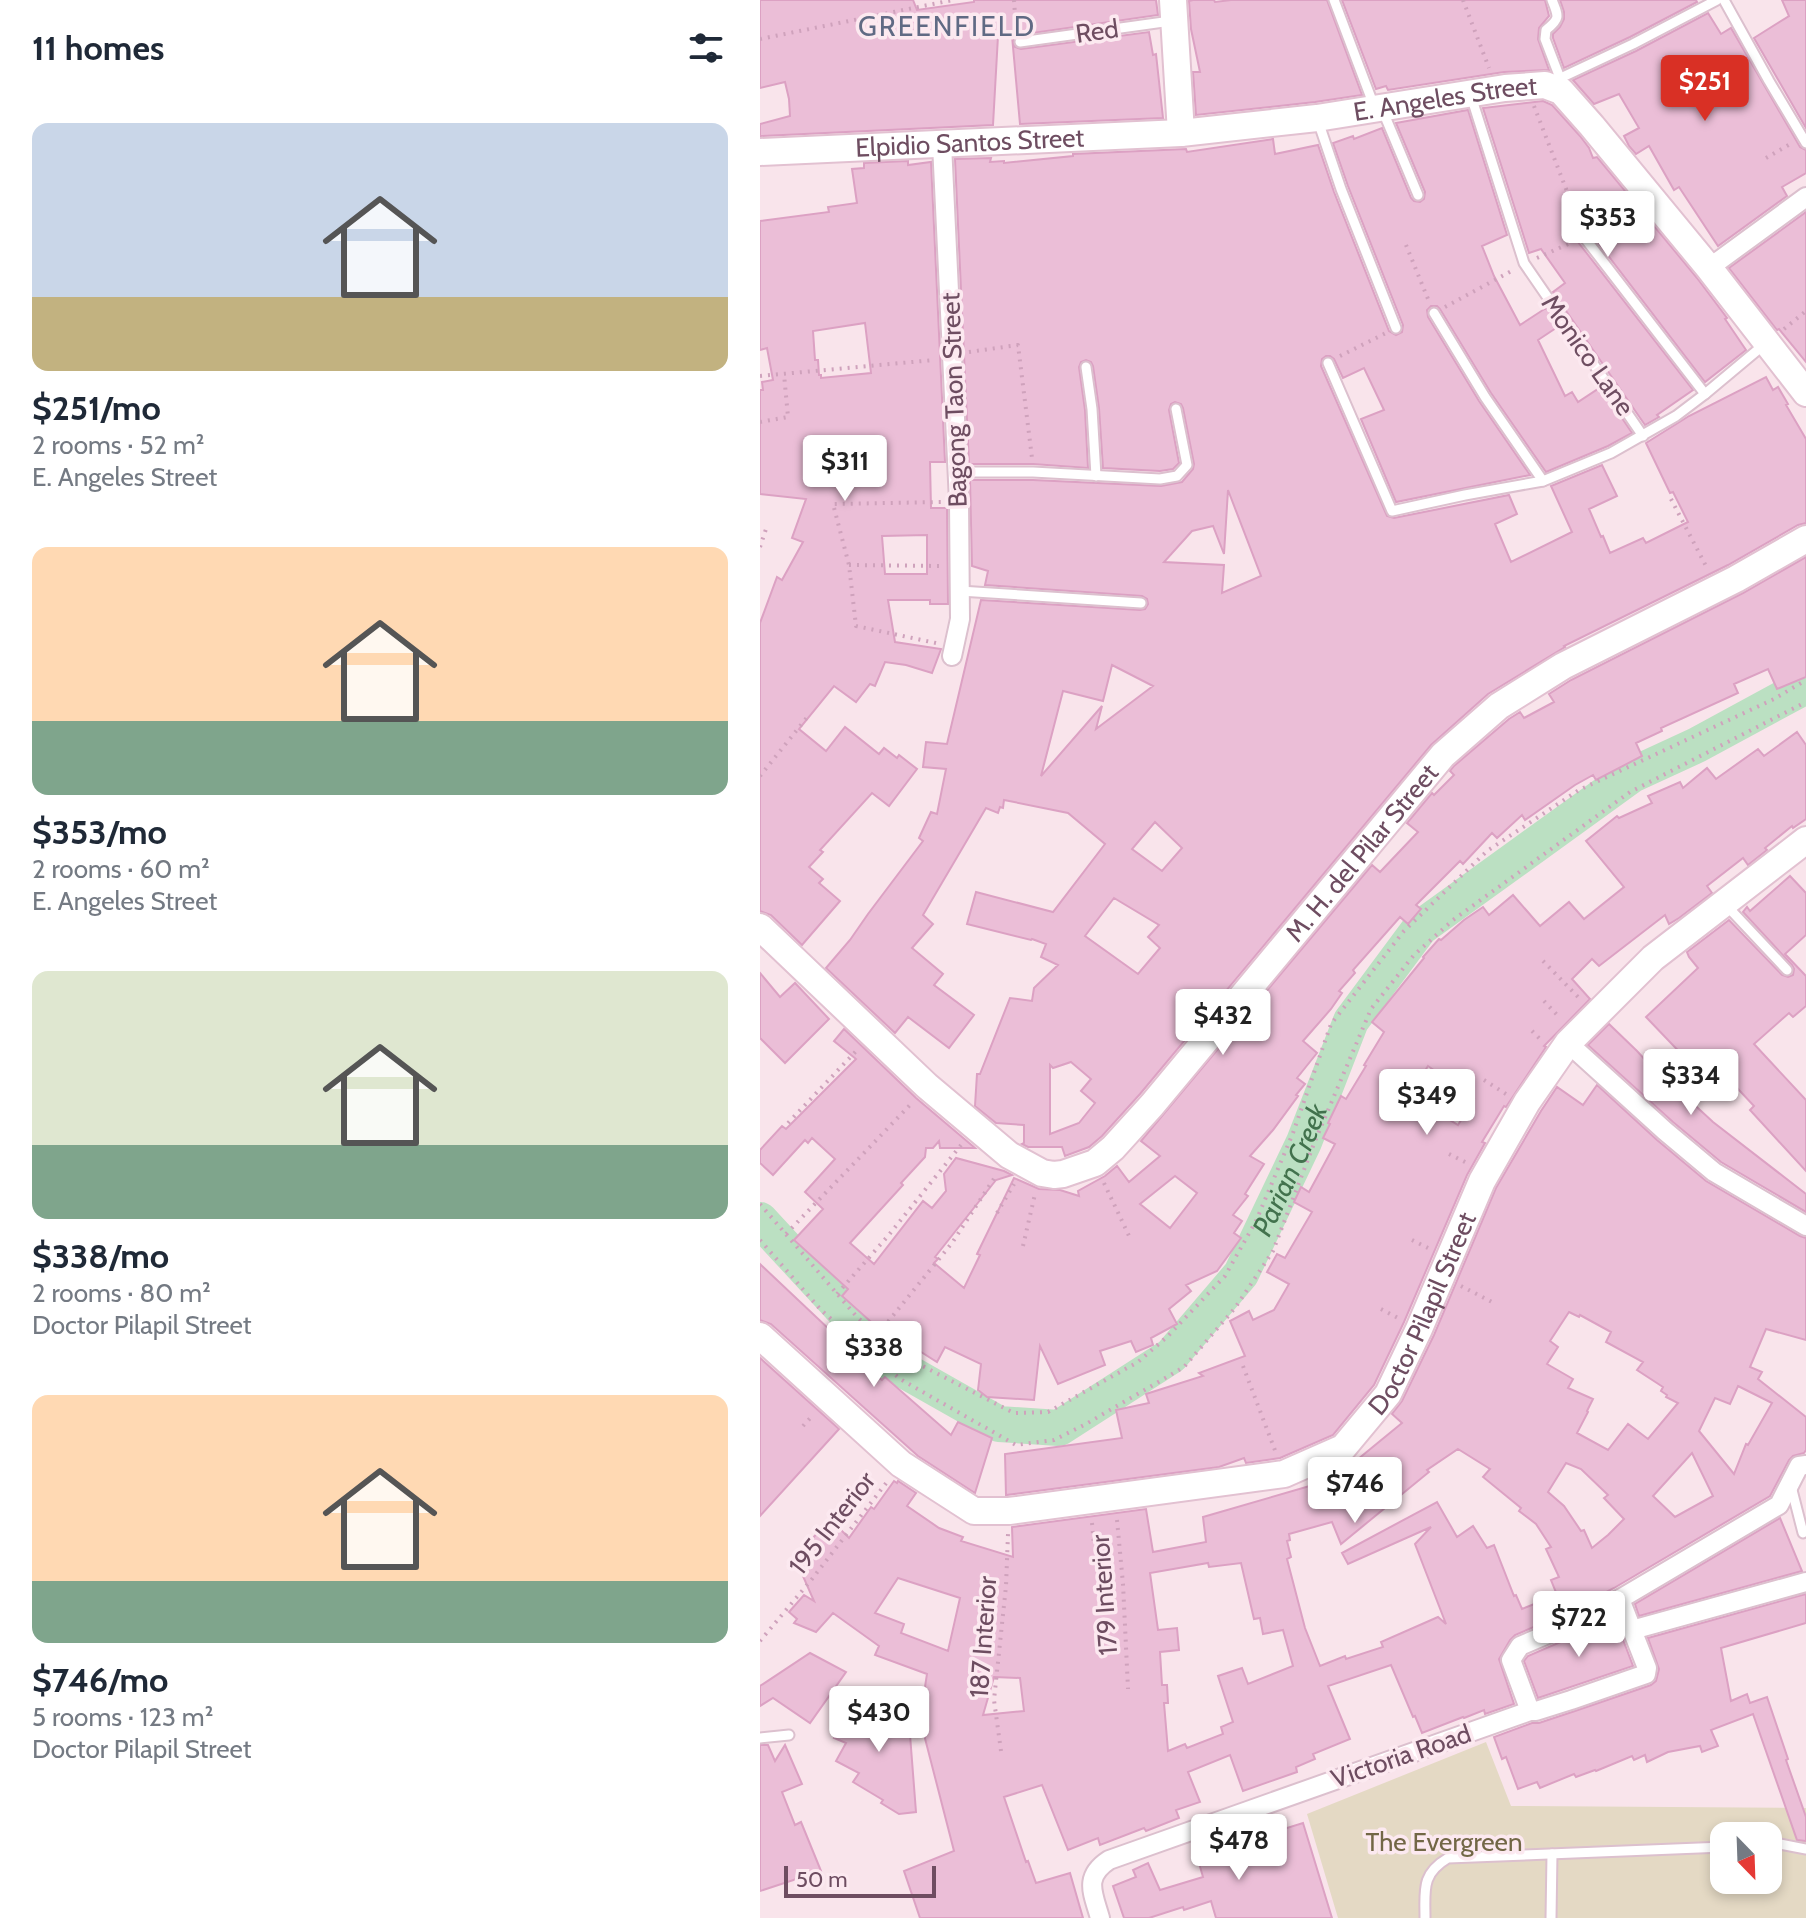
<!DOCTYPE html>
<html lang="en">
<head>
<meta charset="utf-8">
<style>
  body { margin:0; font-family:Cabin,sans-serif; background:#f2f2f3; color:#1f2937; height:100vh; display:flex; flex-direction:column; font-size:30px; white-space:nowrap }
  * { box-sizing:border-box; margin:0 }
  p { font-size:26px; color:#747a83 }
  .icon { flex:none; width:44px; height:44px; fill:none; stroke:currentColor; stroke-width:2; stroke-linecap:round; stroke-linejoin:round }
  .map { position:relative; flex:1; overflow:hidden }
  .drawer { display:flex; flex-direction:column; background:#fff; width:760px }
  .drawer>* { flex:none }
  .needle { width:52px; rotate:157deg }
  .buttons { position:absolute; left:950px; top:1822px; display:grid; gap:16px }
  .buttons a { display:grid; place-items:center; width:72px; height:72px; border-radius:16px; background:#fff; box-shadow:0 4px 12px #0003; font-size:40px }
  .scale { position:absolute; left:24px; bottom:20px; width:152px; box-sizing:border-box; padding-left:8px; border:4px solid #6e4d61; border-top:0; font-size:22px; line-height:28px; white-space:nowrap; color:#6e4d61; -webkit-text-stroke:6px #fce9f0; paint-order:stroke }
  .price { position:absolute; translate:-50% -68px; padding:0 18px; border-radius:8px; background:#fff; color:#222; font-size:26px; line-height:52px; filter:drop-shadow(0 2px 4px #0008) }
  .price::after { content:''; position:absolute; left:50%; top:48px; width:24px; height:18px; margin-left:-12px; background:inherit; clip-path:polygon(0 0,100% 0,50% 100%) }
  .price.current { background:#d93025; color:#fff }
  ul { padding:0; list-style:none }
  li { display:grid; align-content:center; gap:16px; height:424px; padding:0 32px }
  li span { display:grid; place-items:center; height:248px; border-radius:16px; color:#555 }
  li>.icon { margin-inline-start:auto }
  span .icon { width:144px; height:144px; fill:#fffc; stroke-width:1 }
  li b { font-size:34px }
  h2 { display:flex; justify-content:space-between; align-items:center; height:96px; padding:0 32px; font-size:34px }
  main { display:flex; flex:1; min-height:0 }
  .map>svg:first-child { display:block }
</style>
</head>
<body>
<main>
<section class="drawer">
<h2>11 homes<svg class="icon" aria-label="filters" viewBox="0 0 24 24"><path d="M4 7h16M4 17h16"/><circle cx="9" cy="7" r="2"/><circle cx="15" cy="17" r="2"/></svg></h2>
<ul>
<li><span style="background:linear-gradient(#c9d6e8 70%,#c2b280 0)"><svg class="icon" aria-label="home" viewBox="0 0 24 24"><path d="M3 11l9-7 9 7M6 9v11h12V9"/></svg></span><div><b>$251/mo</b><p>2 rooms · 52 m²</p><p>E. Angeles Street</p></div></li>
<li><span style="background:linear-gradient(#ffd9b3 70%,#7fa58c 0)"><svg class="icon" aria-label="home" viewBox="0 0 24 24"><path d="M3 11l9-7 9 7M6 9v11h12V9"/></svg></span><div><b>$353/mo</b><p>2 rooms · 60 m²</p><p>E. Angeles Street</p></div></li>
<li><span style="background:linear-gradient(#dfe7d0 70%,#7fa58c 0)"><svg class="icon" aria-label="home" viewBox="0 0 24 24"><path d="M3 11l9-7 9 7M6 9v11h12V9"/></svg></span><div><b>$338/mo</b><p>2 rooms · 80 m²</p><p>Doctor Pilapil Street</p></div></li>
<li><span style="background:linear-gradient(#ffd9b3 75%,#7fa58c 0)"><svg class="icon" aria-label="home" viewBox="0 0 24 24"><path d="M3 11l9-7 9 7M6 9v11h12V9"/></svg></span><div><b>$746/mo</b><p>5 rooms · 123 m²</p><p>Doctor Pilapil Street</p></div></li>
</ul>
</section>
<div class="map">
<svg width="1046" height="1918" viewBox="0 0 1046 1918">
  <rect width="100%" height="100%" fill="#f9e4eb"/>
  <path fill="#e4d9c4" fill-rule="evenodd" d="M726 1742 751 1806 1046 1808V1918H578L547 1814ZM964 1836H1008V1880H964Z"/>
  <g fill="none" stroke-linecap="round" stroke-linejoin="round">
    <path stroke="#bbe0c2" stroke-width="36" id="s1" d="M0 1220 133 1364 239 1424 299 1428 411 1356 481 1274 544 1142 591 1021 660 928 872 775 937 745 1046 686"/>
  </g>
  <g fill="#ebbed7" stroke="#dca1c3" stroke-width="2" fill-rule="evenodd">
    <polygon points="0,0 153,0 157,10 214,2 214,0 396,0 398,15 259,35 255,37 253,42 255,47 261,49 389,32 393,55 396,54 403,118 260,124 252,36 238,36 233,125 0,136 0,124 30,116 29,99 25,82 0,88"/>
    <polygon points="433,0 454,0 455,2 471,0 567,0 602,95 555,102 436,115 433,72 440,72 431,29 429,1"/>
    <polygon points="582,0 785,0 789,16 779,28 778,39 789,70 744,72 628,90 626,86 616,89"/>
    <polygon points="800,0 936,0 937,2 870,37 804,68 793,38 793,34 800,27 804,19 804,12"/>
    <polygon points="1022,0 1046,0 1046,128 994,38 1029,16"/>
    <polygon points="948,13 961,34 971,28 1040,147 1046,150 1046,173 1022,187 1027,196 958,246 919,187 914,190 889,146 876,154 869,146 864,136 879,128 859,94 834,104 813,80 876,51"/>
    <polygon points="783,101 792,105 820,136 829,148 833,158 837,157 937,278 967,318 965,319 986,350 945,382 830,232 826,230 820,231 817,235 818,242 933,390 897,415 899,417 885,425 793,292 805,283 781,249 769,253 723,108"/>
    <path d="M708 110 747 235 722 246 734 276 760 325 786 308 799 326 778 340 805 396 812 392 818 402 841 387 872 433 848 446 786 472 731 393 680 309 677 306H671L667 310 668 317 719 401 770 475 636 502 601 419 624 410 604 368 583 378 574 359 570 356H566L562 359 561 366 627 516 634 518 749 495 757 514 735 524 751 562 812 532 791 486 842 465 857 496 829 509 841 537 843 536 850 553 883 538 886 543 928 522 913 492 910 493 886 443 929 416 1006 377 1013 390 1018 387 1028 404 1026 405 1046 439V523L1038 525 968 565 804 646 805 647 728 694 671 745 380 1094 342 1136 329 1147 305 1156 302 1147H268L262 1144 264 1143V1125L236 1123 215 1106 217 1074H220L250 998 272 1001 274 988 298 965 281 957 286 944 272 939 271 940 207 924 216 892 293 912 345 844 308 813 244 800 243 808 240 807 238 813 226 808 163 915 173 924 152 948 183 974 174 985 214 1015 189 1048 148 1017 135 1033 66 968 90 940 108 914 163 841 159 838 171 812 177 814 186 769 163 767 166 742 187 744 221 600 380 610 385 609 388 604 387 599 382 596 225 585 228 571 212 566 210 480H273L401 486 422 482 433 469 434 464 423 408 421 404 415 402 411 404 409 410 419 463 413 469 400 471 343 468 339 408 333 366 331 362 326 360 321 362 319 367 325 410 328 468 273 464H209L195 159 231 158 230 162 244 161V163L313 156V154L426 149 427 152 513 139 515 154 558 145 574 192 629 331 636 335 642 332 643 325 588 186 573 143 593 136 594 139 622 128 651 198 654 201 660 202 664 199 665 192 636 123ZM468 490 501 576 462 593 464 565 404 562 432 531 453 526 464 554ZM352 665 393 686 336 729 342 706 281 776 303 691 343 701ZM395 822 422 848 402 871 372 849ZM354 898 399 925 388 937 400 948 378 974 325 936ZM311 1062 331 1079 321 1091 335 1103 319 1123 290 1134V1065L293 1068Z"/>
    <path d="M148 161V165L171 162 185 462H170L171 508H187L188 604H170V600H128L135 642 181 649 172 673 146 665 125 662 115 686 110 684 96 702 74 686 39 729 66 751 85 727 119 754 124 748 137 758 139 755 157 769 129 806 112 793 60 850 63 852 49 867 63 879 59 883 80 901 42 945 11 915 0 911V623L17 577 22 580 43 542 32 538 46 499 0 494V390H3L2 382 13 380 7 348 0 350V221L69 212 68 207 97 203 92 169 104 168V163ZM105 323 111 373 61 378V375H59L58 360H55L53 331ZM167 535V574H125L122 536Z"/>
    <polygon points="1046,212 1046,362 1019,329 1017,330 969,268"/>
    <path d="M1046 557V677L1017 689 1008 669 974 684 978 693 901 728 902 731 876 743 882 756 836 780 833 775 815 785 765 820 762 815 737 838 732 833 703 864 700 861 656 905 661 909 648 924 640 917 593 970 595 973 579 991 582 993 571 1009 543 1041 557 1053 537 1078 545 1084 536 1095 538 1096 513 1130 490 1156 504 1164 485 1194 488 1196 473 1215 482 1221 474 1233 481 1238 457 1271 426 1285 431 1291 409 1309 417 1324 391 1338 393 1345 376 1352 371 1341 340 1351 345 1365 298 1384 280 1346 274 1400 227 1397 218 1390 221 1364 185 1347 177 1362 158 1350 123 1323 119 1329 82 1296 88 1289 34 1240 63 1209 45 1192 75 1159 52 1138 48 1143 45 1140 13 1175 0 1163V1150L22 1126 26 1129 96 1059 74 1041 84 1029 156 1098 215 1148H180L179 1141 173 1148H166L165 1157 141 1183 143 1185 90 1243 114 1264 163 1201 172 1208 186 1191 184 1174 196 1158 244 1171 252 1175 236 1180 175 1257 178 1259 174 1263 204 1288 220 1255 217 1254 254 1178 279 1189 300 1190 319 1196 318 1191 345 1176 357 1166 369 1182 400 1156 381 1141 612 865 620 872 658 832 647 823 672 793 674 795 694 775 690 771 694 766 749 719 760 712 764 718 794 702 789 694 811 680 983 593ZM415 1176 437 1193 410 1228 380 1204Z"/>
    <path d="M1037 732 1046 745V819L1033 828 1032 826 1005 848 1007 850 988 865 983 858 947 886 952 893 919 918 909 924 905 915 839 966 832 959 812 979 830 999 784 1046 786 1047 746 1107 744 1106 722 1142 725 1143 707 1175 644 1322 614 1385 573 1435 520 1458 486 1463 484 1458 459 1467 246 1495 245 1454 362 1438 356 1410 389 1403 386 1394 443 1376 439 1373 485 1356 470 1321 489 1311 493 1320 514 1310 529 1284 507 1272 517 1254 525 1258 552 1212 534 1202 541 1187 549 1192 561 1170 575 1144 563 1138 570 1124 568 1123 581 1096 586 1099 606 1066 604 1065 624 1032 612 1022 664 958 663 957 679 939 681 940 704 920 723 907 729 915 753 895 780 926 809 902 824 919 864 887 826 841 857 816 859 818 892 803 888 796 920 782 923 788 947 768 956 779 998 749 1004 756ZM668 1066 714 1099 698 1125 650 1095Z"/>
    <polygon points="1030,876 1046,893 1046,935 1025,954 1046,976 1046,1006 1033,1017 1029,1013 994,1044 1046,1100 1046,1171 990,1110 994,1106 965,1075 953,1087 886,1017 938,968 929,957 927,952 969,920 1022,975 1028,977 1033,975 1034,969 1032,965 983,912 987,907 990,911"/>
    <polygon points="0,973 20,997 35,983 69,1019 25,1063 0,1038"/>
    <polygon points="849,1024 877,1051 910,1087 913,1085 953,1122 1046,1194 1046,1212 961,1162 913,1122 828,1045"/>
    <path d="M837 1085 897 1140 946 1181 1040 1236 1046 1238V1340L1006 1329 990 1367 1002 1372 998 1379 1046 1417V1450L1044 1453 1033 1456 1029 1460 1010 1496 854 1588 809 1612 755 1635 750 1640 739 1659 754 1704 725 1714 724 1710 704 1718 703 1717 662 1733 655 1716 653 1717 631 1665 568 1686 590 1739 553 1754 555 1759 536 1767 537 1772 483 1791 470 1755 428 1772 440 1802 416 1810 419 1818 386 1831 384 1828 340 1845 338 1838 308 1850 282 1785 244 1797 266 1862 268 1861 276 1883 310 1873 323 1918H160L144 1871 194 1851 160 1719 167 1674 115 1655 119 1646 73 1613 56 1632 34 1623 37 1619 29 1612 44 1595 54 1601 35 1558 59 1547 51 1540 70 1519 89 1538 111 1507 114 1509 134 1481 137 1483 138 1481 156 1493 147 1506 179 1528 203 1537 201 1541 253 1557 252 1527 386 1509 393 1552 446 1542 443 1517 560 1483 551 1497 575 1479V1478L642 1423 632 1414 642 1401 674 1335 736 1188 781 1111 797 1087 823 1105ZM809 1312 819 1317 820 1315 851 1332 846 1342 883 1362 877 1370 903 1387 901 1391 907 1395 906 1397 918 1403 888 1439 868 1424 848 1450 817 1433 828 1412 827 1411 833 1399 808 1388 813 1379 787 1364 798 1347 790 1341ZM978 1386 1012 1403 988 1445 986 1444 974 1474 939 1431 955 1398 970 1404ZM698 1449 730 1469 723 1477 761 1508 759 1511 776 1524 791 1547 786 1549 799 1577 791 1580 797 1595 762 1609 756 1595 754 1596 734 1545 727 1548 713 1526 697 1537 677 1502 582 1553 588 1564 671 1527 655 1544 686 1624 678 1617 621 1642 623 1647 586 1659 585 1656 560 1666 545 1628 527 1559 531 1557 527 1541 530 1540 529 1534 572 1522 581 1544 669 1472 667 1470ZM932 1453 953 1496 915 1517 893 1496ZM806 1463 821 1469 848 1495 844 1498 864 1519 848 1535 832 1548 824 1530 821 1531 804 1506 788 1492ZM448 1563 449 1567 481 1563 494 1619 500 1618 503 1634 523 1630 533 1666 488 1684 482 1668 458 1676 473 1722 461 1727 463 1734 427 1748 425 1744 408 1751 404 1703H408L407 1685H402L400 1652 419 1650 417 1628 398 1630 390 1573ZM138 1578 200 1598 188 1651 141 1633 144 1624 115 1613ZM234 1677 260 1678 264 1711 223 1715Z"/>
    <polygon points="0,1264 89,1348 88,1349 122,1380 125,1377 191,1435 198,1422 232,1438 215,1493 158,1456 11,1324 0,1320"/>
    <polygon points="0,1358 79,1429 0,1516"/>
    <polygon points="1020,1518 1042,1571 879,1616 875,1604"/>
    <polygon points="1046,1594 1046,1623 961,1648 971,1701 987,1694 990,1703 1007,1697 1028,1759 1026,1760 1046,1817 1046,1841 1037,1840 993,1714 951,1730 958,1746 942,1752 940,1746 908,1752 887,1762 885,1755 874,1760 872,1756 836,1771 835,1770 816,1777 814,1774 780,1788 777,1782 758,1789 746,1757 742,1759 734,1737 772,1723 779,1723 815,1711 891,1685 896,1681 899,1669 888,1638"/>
    <polygon points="854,1616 873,1666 778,1698 764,1661 768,1656 819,1634"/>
    <polygon points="50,1653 86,1672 50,1723 13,1698 0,1706 0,1686"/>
    <polygon points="93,1695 134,1718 149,1722 156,1812 139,1814 121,1803 123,1800 93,1782 99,1773 76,1761 86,1743 74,1738"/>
    <polygon points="0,1745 8,1745 15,1761 25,1745 42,1784 22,1792 35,1825 41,1822 61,1871 0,1891"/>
    <polygon points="543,1823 572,1918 456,1918 451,1901 424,1910 423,1907 389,1918 364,1918 353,1886 376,1877 373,1870 388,1863 400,1890 443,1877 437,1856"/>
  </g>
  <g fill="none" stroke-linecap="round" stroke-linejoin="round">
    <g stroke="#dcc0ce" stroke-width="13">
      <g id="lane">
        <polyline points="574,0 614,106"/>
        <path d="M792 0C799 17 800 19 786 30L785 39 800 78"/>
        <polyline points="964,0 1009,81 1046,143"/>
        <polyline points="260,42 411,21"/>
        <polyline points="792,82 873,44 957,0"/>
        <polyline points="711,96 764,263 883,436"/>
        <polyline points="622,109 658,195"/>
        <polyline points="558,121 581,189 636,328"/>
        <polyline points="824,237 945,394"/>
        <polyline points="674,313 725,397 783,481"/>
        <polyline points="568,363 632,511 705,495 783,481 851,453 916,416 945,394 1006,343"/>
        <polyline points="326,367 332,409 336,476"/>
        <polyline points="198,472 273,472 400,479 417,476 427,465 416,409"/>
        <polyline points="200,591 381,603"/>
        <polyline points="966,905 1027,970"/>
        <polyline points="1031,1486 1043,1533"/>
        <polyline points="0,1738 29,1735"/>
        <polyline points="1008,1845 1020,1844 1046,1849"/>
        <path d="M665 1918C665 1890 661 1874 688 1858L964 1847"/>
        <polyline points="791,1918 792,1854"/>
      </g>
    </g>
    <g stroke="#dcc0ce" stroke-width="22">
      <g id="street">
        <polyline points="182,144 199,502 200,619 192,656"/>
        <polyline points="949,268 1046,197"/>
        <polyline points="808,1043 905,1131 954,1172 1046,1226"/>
        <polyline points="872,1630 1046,1582"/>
        <polyline points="770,1711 751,1660 760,1646 814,1623 860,1599 1019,1505 1039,1466 1046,1465"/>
        <path d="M340 1918C333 1893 323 1877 349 1860L770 1711H776L811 1700 886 1674 887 1668 860 1599"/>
      </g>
    </g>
    <g stroke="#e2c1d1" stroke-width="30">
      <g id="secondary">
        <polyline points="413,0 421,133"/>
        <path id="s2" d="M0 152 421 133 557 118 745 88 785 85 801 91 832 126 949 268 1046 393"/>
        <path id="s3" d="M0 927 167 1086 249 1155 282 1173 294 1175 303 1174 335 1163 353 1148 392 1105 683 755 739 706 803 666 976 579 1046 539"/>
        <path id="s4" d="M0 1336 141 1464 214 1511H249L524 1474 583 1448 628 1394 659 1329 722 1181 767 1102 808 1043 893 958 1046 840"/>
      </g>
    </g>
    <g stroke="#cfa2bc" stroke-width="4" stroke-dasharray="2 6" stroke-linecap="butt">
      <polyline points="254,0 256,30"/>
      <polyline points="703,0 729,68"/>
      <polyline points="0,39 193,0"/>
      <polyline points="774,106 820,225"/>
      <polyline points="1006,158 1032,143"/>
      <polyline points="646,245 668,299"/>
      <polyline points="777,258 813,242"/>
      <polyline points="685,307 755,269"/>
      <polyline points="1024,329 1046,311"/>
      <polyline points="209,352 258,345 272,458"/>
      <polyline points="580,356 626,333"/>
      <polyline points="0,376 174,360"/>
      <polyline points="0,422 28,417 24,374"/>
      <polyline points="911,499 947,568"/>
      <polyline points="0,547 6,529"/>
      <polyline points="89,565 182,566"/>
      <polyline points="176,643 96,626 89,565 73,504 182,502"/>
      <polyline points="0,776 49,715"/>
      <polyline points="783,961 822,1001"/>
      <polyline points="784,1001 800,1018"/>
      <polyline points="772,1031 782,1041"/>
      <polyline points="724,1080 746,1094"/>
      <polyline points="28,1123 98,1049"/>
      <polyline points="689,1154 707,1163"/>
      <polyline points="344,1183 370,1238"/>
      <polyline points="0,1204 97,1317 143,1356 254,1413 288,1412 378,1362 408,1336 465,1276 496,1221 533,1133 571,1024 644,931 727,851 819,790 1014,699 1046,680"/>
      <polyline points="237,1213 254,1184"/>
      <polyline points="26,1234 152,1103"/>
      <polyline points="0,1240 61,1310 140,1379 256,1445 294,1440 326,1424 424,1367 475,1308 513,1251 555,1141 611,1009 654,955 693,920 870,792 1046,702"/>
      <polyline points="652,1240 668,1248"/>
      <polyline points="263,1246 275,1194"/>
      <polyline points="701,1286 734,1303"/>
      <polyline points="77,1294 128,1236 201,1145"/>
      <polyline points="621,1309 640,1319"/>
      <polyline points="118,1334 192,1243 237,1174"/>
      <polyline points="483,1366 516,1453"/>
      <polyline points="43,1426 53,1415"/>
      <polyline points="357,1520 363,1584 368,1689"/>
      <polyline points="332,1523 334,1545"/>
      <polyline points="0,1641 52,1579 127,1482"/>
      <polyline points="241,1751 234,1700 246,1586 248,1534"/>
    </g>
    <use href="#lane" stroke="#fff" stroke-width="9"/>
    <use href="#street" stroke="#fff" stroke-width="18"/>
    <use href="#secondary" stroke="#fff" stroke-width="26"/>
  </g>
  <g text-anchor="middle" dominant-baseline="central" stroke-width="7" stroke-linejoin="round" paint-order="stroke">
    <g font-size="26" fill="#6e4d61" stroke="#fce9f0">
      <text transform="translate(337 31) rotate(-8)">Red</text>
      <text stroke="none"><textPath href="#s2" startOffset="688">E. Angeles Street</textPath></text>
      <text stroke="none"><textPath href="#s2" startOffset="210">Elpidio Santos Street</textPath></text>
      <text transform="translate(828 355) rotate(55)">Monico Lane</text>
      <text transform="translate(194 400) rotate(-92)">Bagong Taon Street</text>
      <text stroke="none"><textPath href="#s3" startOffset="840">M. H. del Pilar Street</textPath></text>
      <text stroke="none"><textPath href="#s4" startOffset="812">Doctor Pilapil Street</textPath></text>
      <text transform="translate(72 1523) rotate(-52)">195 Interior</text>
      <text transform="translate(344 1595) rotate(-94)">179 Interior</text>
      <text transform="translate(223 1637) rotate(-86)">187 Interior</text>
      <text transform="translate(641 1756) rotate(-19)">Victoria Road</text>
    </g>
    <g font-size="26" fill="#726746" stroke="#fce9f0">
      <text x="684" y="1842">The Evergreen</text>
    </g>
    <g font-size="28" letter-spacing="2" fill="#606a84" stroke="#fce9f0">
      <text x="187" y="26">GREENFIELD</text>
    </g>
    <g font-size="28" font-style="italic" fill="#42724d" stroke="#fce9f0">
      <text stroke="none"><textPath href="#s1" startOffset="734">Parian Creek</textPath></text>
    </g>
  </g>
</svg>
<div class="buttons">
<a><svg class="needle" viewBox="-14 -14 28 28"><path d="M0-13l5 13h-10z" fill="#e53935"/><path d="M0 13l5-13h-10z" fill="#747a83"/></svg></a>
</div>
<div class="scale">50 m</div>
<b class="price current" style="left:945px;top:123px">$251</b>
<b class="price" style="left:848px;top:259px">$353</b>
<b class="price" style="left:85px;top:503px">$311</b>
<b class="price" style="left:463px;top:1057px">$432</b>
<b class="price" style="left:931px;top:1117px">$334</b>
<b class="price" style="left:667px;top:1137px">$349</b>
<b class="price" style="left:114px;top:1389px">$338</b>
<b class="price" style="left:595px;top:1525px">$746</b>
<b class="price" style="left:819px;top:1659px">$722</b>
<b class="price" style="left:119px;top:1754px">$430</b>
<b class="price" style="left:479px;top:1882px">$478</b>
</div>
</main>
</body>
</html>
